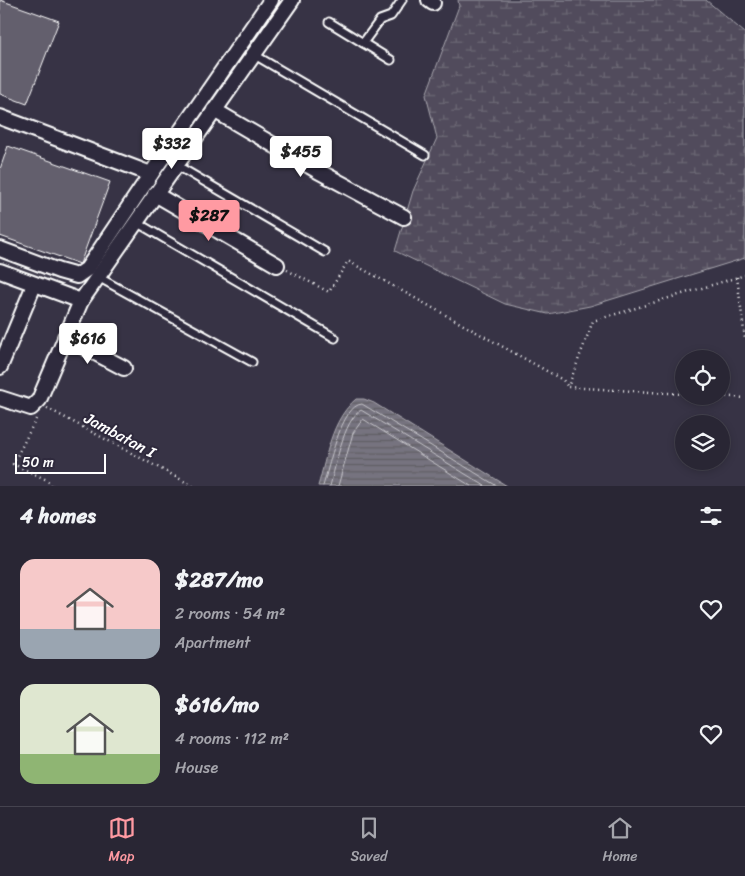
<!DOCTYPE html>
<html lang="en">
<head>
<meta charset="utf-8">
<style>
  body { margin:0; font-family:Sriracha,sans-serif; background:#312e3c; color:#f1f3f6; height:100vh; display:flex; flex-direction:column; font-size:19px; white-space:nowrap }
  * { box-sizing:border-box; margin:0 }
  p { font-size:16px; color:#a5a5ac }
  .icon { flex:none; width:28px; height:28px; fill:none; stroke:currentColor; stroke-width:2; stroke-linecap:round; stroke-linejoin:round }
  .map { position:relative; height:486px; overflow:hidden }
  .panel { display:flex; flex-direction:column; background:#292634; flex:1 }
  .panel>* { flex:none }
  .tools { position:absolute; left:675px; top:350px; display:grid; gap:10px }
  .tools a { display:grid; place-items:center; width:55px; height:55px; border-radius:50%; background:#292634; box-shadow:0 2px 8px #0003,0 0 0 1px #45434f; font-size:25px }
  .scale { position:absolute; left:15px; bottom:12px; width:91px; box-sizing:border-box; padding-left:5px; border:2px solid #fff; border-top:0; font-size:14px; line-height:18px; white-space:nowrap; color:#fff; -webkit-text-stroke:4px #2f2a3d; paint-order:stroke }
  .price { position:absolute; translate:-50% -42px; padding:0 11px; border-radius:5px; background:#fff; color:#222; font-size:16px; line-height:32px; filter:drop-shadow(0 1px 2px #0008) }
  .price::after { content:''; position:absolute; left:50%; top:30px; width:15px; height:11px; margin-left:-8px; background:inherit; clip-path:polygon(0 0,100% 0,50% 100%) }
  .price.on { background:#ff9aa2; color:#111 }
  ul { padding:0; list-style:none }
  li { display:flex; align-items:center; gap:15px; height:125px; padding:0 20px }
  li span { display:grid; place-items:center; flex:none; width:140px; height:100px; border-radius:15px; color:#555 }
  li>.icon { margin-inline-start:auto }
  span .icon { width:60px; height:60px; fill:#fffc; stroke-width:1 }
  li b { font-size:21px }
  h2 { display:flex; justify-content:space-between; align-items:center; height:60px; padding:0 20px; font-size:21px }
  .tabs { display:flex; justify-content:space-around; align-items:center; height:70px; border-top:1px solid #45434f; background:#292634; font-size:14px; color:#a5a5ac }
  .tabs a { display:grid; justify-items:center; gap:2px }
  .tabs .on { color:#ff9aa2 }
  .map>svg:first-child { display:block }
</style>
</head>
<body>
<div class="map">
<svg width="745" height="486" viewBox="0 0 745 486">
  <defs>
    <pattern id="wetland-marsh" width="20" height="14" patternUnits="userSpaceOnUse" patternTransform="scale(1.25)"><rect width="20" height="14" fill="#514c5c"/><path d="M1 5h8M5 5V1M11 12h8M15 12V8" fill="none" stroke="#6b6774"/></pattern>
    <pattern id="water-rules" width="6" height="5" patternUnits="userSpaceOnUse" patternTransform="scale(1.25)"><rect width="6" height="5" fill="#76737f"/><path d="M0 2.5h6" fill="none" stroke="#5f5e63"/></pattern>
  </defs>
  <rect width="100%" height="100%" fill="#373345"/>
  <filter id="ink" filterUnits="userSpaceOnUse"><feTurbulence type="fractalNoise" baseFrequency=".02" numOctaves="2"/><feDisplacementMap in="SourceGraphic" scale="10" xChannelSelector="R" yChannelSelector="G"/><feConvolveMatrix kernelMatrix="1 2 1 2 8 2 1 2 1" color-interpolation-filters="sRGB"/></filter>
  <g filter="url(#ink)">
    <polygon fill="url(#wetland-marsh)" stroke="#a8a6ae" points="458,0 706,0 745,33 745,258 590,306 548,314 505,304 395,251 413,191 437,138 426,95 459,6"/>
    <path fill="url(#water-rules)" stroke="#adabb2" d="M356 399H364L374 403 507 486H318C327 456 331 420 356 399Z"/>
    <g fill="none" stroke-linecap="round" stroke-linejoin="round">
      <g stroke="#c8c7cc" stroke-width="1">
        <path d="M323 486C329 468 341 405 362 404L497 486"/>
        <path d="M330 486C336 466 343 421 361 410L485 486"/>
        <polyline points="338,486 353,433 363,419 471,486"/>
      </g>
    </g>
    <g fill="#635f6d" stroke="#fff">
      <polygon points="0,0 59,21 27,104 0,94"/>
      <polygon points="8,146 110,182 80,264 0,236 0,169"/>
    </g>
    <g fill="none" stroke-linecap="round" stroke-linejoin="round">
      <g stroke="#fff" stroke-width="11">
        <g id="service">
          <polyline points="329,22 391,60"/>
          <polyline points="363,43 380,20 391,16 402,0"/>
          <polyline points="253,54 425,155"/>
          <polyline points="176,165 325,252"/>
          <polyline points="136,222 335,338"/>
          <polyline points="98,277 252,362"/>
        </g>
      </g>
      <g stroke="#fff" stroke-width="18">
        <g id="minor">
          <polyline points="429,0 433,3"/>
          <polyline points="214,110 318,171 404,217"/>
          <polyline points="0,117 151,174 271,0"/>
          <polyline points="155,194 277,265"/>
          <polyline points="0,249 59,271 77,276 87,269 151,174"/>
          <polyline points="0,271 81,301"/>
          <polyline points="65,337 124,368"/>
          <polyline points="0,367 34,285"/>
          <polyline points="0,398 31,408 39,400 81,301 292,0"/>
        </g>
      </g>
      <g stroke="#fff" stroke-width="2.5" stroke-dasharray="1 4" stroke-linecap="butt">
        <polyline points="287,270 329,292 348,261 563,380 568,387"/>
        <polyline points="737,277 745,339"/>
        <polyline points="684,394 568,387 593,321 745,275"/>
        <polyline points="721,396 745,398"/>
        <polyline points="47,408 193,486"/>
        <polyline points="36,419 13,464 47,480 52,486"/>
      </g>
      <use href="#service" stroke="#2f2a3d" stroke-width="7"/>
      <use href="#minor" stroke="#2f2a3d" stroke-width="14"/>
    </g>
  </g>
  <g text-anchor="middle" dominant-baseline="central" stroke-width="4" stroke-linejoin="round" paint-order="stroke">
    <g font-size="16" fill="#fff" stroke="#2f2a3d">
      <text transform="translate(120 435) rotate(28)">Jambatan I</text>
    </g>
  </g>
</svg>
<div class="tools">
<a><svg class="icon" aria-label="locate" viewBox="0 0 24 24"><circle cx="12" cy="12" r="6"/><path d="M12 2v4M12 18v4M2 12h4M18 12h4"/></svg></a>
<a><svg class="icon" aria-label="layers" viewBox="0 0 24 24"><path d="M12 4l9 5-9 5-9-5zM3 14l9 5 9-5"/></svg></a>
</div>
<div class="scale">50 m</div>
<b class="price" style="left:172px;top:170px">$332</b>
<b class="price" style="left:301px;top:178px">$455</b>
<b class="price on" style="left:209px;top:242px">$287</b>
<b class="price" style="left:88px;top:365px">$616</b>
</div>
<section class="panel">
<h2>4 homes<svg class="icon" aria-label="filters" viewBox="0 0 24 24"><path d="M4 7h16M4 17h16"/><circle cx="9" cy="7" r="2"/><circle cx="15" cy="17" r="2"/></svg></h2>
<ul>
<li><span style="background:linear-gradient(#f6c9c9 70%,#9aa5b1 0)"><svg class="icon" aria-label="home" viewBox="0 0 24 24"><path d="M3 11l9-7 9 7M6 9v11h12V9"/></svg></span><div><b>$287/mo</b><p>2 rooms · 54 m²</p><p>Apartment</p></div><svg class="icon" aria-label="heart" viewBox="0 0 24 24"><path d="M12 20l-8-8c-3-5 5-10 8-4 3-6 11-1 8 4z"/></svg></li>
<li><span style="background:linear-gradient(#dfe7d0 70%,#8fb573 0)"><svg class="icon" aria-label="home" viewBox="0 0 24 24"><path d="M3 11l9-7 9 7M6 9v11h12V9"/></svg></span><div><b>$616/mo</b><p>4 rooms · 112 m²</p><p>House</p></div><svg class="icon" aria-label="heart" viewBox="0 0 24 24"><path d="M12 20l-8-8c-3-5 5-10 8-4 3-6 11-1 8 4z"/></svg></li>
</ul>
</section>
<nav class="tabs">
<a class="on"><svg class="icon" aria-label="map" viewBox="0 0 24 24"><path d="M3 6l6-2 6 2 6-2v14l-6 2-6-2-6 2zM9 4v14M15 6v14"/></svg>Map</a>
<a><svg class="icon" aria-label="saved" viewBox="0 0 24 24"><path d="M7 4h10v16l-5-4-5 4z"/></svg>Saved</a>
<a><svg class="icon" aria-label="home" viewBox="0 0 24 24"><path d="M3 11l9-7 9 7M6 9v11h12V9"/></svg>Home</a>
</nav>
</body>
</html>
